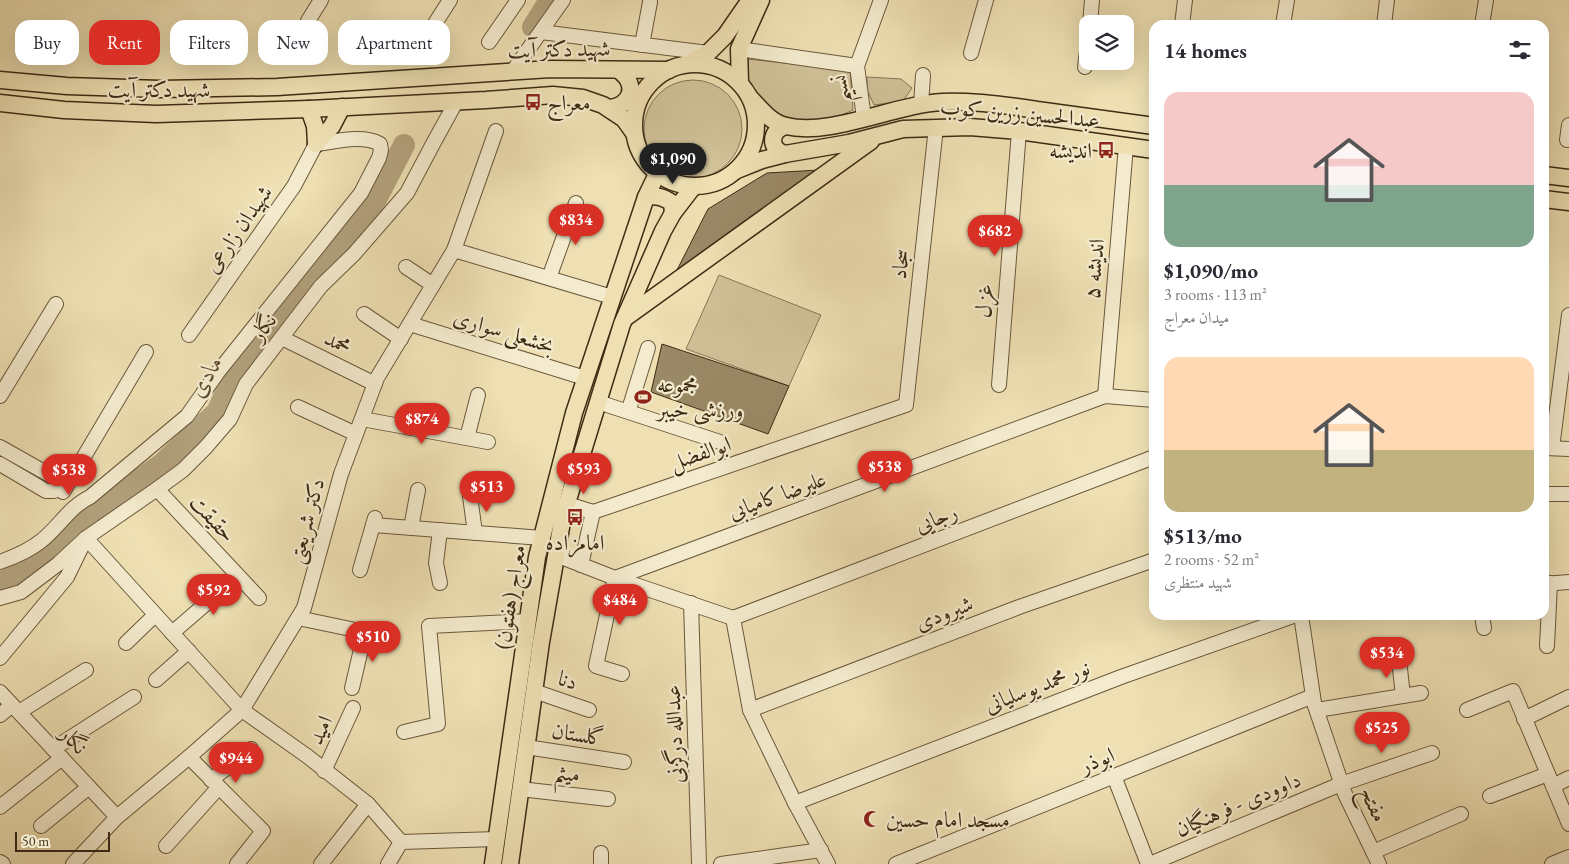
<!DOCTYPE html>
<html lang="en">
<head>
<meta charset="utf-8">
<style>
  body { margin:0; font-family:"EB Garamond",Amiri,serif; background:#f7f7f7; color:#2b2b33; height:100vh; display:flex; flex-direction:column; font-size:19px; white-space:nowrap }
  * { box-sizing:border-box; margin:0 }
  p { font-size:16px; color:#7c7c81 }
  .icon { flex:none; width:28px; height:28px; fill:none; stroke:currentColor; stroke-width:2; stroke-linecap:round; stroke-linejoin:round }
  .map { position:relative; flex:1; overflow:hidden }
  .drawer { position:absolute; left:1149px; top:20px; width:400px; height:600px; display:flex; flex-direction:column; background:#fff; border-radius:15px; box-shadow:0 5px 20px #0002 }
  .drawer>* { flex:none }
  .guide { position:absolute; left:15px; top:20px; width:475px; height:45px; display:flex; gap:10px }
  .controls { position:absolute; left:1079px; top:15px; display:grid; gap:10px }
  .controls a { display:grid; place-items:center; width:55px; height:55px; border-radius:10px; background:#fff; box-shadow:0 5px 20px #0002; font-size:25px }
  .scale { position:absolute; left:15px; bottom:12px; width:95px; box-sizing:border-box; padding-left:5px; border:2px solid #3e2b13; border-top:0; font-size:14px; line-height:18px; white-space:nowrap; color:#3e2b13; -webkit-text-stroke:4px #f4ebce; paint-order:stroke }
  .price { position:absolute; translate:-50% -42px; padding:0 11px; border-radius:18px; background:#d93025; color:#fff; font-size:16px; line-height:32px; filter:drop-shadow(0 1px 2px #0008) }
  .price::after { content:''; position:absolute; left:50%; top:30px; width:15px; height:11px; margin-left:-8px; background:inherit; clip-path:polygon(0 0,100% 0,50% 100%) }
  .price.active { background:#222; color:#fff }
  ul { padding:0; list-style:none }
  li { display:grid; align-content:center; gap:10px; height:265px; padding:0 15px }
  li span { display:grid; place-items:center; height:155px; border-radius:15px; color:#555 }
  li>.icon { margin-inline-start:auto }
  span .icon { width:90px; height:90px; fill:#fffc; stroke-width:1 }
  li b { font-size:21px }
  h2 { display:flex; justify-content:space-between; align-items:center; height:60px; padding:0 15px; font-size:21px }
  .chip { padding:0 18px; border-radius:15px; background:#fff; box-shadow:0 5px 20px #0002; font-size:18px; line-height:45px }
  .chip.active { background:#d93025; color:#fff }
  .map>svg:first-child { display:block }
</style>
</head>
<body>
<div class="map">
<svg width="1569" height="864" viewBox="0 0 1569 864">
  <rect width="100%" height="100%" fill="#eee0b3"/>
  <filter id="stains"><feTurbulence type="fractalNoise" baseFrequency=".004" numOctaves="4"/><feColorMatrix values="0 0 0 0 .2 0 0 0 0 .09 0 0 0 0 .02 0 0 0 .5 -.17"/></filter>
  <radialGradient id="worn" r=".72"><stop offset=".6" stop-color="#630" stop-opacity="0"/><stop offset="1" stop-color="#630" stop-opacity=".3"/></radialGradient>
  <g fill="#d0c198" stroke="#877656">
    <polygon points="747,59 850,70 853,110 817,126 785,124 749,89"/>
    <polygon points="867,77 901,79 912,88 903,101 874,105 867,90"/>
    <circle cx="693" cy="129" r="49"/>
    <polygon points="719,275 821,315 789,386 686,349"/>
  </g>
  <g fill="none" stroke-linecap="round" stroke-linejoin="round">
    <g stroke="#b2a27d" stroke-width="22">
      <polyline points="533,27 550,0"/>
      <polyline points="0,583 29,569 69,538 91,513 162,464 217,412 235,373 260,337 323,269 371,209 404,145"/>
    </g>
  </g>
  <g fill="#9a8966" stroke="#3e2b13">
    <polygon points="819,170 676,272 708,209 767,173"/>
    <polygon points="662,344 789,386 768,434 651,392"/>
  </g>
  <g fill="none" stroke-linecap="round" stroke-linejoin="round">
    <g stroke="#6a583b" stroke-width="16">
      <g id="minor">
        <polyline points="308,21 321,0"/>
        <polyline points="1090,24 1092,0"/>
        <polyline points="1182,25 1185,0"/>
        <polyline points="1283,25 1287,0"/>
        <polyline points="1384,25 1387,0"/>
        <polyline points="1482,25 1486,0"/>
        <polyline points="541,32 708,53"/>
        <polyline points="427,36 450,0"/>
        <polyline points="489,42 518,0"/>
        <polyline points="642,45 650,2"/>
        <polyline points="739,49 857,66"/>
        <polyline points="971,53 986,0"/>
        <polyline points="1085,67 1088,43"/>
        <polyline points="513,71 563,0"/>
        <polyline points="921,105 923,75"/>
        <polyline points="864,118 857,66 881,0"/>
        <polyline points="1567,140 1569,125"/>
        <polyline points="454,250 612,297"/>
        <polyline points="406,267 433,285"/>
        <polyline points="549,278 576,203"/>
        <polyline points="364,314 401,339"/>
        <polyline points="410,324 585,378"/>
        <polyline points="282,338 375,384"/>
        <polyline points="999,385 1019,131"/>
        <polyline points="0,396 56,304"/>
        <polyline points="1105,396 1126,146"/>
        <polyline points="598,402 720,442"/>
        <polyline points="630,406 648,348"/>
        <polyline points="298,407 356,434"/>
        <polyline points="362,419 488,442"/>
        <polyline points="467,438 478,395"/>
        <path d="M0 447 55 478C59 482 59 488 54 491H46L0 464"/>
        <polyline points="1545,448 1569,449"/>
        <polyline points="1552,448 1569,315"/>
        <polyline points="157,489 259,598"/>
        <polyline points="63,492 146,352"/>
        <polyline points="1544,494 1569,494"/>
        <polyline points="470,496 475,533"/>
        <polyline points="567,504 593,512"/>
        <polyline points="593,512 906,405 936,127"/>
        <polyline points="373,525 542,538"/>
        <polyline points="411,528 418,490"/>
        <polyline points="556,555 615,578 733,618 750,710 795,803 828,864"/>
        <path d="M0 562C14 557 30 550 41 541 59 527 69 507 90 497L187 416 218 372 361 193 379 158 381 150 380 144C362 134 335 142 316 144L294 186 189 335"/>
        <polyline points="581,565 593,512"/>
        <polyline points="360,570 375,518"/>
        <polyline points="440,583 436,563 440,530"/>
        <polyline points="1544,584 1569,582"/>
        <polyline points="0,598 21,592 58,564 86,538 157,489 183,470 206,447 230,419 246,384 321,286 354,254 407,193 434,142 456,102"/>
        <polyline points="691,603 699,864"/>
        <polyline points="1301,615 1314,703 1345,794 1379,864"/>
        <polyline points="1482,615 1484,628"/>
        <polyline points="298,618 365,632 352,688"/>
        <polyline points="733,618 1154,457"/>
        <polyline points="172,633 238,576"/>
        <polyline points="126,643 155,615"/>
        <polyline points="1547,646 1550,583"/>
        <polyline points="0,658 67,577 86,538 242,710 307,756 368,804 401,842 497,839"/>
        <polyline points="1399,660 1403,696"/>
        <polyline points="622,674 596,666 615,578 1105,396 1154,400"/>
        <polyline points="156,680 189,651"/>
        <polyline points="534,691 589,710"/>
        <polyline points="0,692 117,817"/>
        <polyline points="750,710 1019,607 1154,560"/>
        <polyline points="1317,710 1421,693"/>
        <polyline points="1467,710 1513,691 1569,824"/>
        <polyline points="19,712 86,670"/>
        <polyline points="0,715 12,705"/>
        <polyline points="1524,719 1569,697"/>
        <polyline points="404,732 438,724 429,626 528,621"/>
        <polyline points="526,747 624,762"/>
        <polyline points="53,749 134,697"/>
        <polyline points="189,757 263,831 237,864"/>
        <polyline points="324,771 353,708"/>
        <polyline points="1114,776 1148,864"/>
        <polyline points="211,780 251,749"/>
        <polyline points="1553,786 1569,778"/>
        <polyline points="520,789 608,799"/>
        <polyline points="1490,796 1548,774"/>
        <polyline points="795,803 1121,677 1296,615"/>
        <polyline points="0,807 62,758"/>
        <polyline points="41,826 89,787"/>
        <polyline points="166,846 219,787"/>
        <polyline points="1373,852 1461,814"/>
        <polyline points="0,862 3,864"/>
        <polyline points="73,864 117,817 189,757 242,710 304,608 341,474 377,378 454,250 496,131"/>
        <polyline points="321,864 368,804"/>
        <polyline points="388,864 401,842"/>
        <polyline points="601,864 601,853"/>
        <polyline points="721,864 821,850"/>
        <polyline points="896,864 1313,696"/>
        <polyline points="1150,864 1341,784 1432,753"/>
        <polyline points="1552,864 1569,857"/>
      </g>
    </g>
    <g stroke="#3e2b13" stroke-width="19">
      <g id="major">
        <circle cx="695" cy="125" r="61"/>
        <polyline points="688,64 708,53 725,36 750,0"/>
        <polyline points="0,80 67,86 160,89 277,87 551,69 669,70"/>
        <polyline points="740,83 739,49 761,0"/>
        <path d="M751 99C761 109 771 123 786 126 831 137 895 104 943 102 974 101 1006 105 1037 110 1076 115 1115 121 1154 126"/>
        <polyline points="0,103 64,110 156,114 309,109 486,100 553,95 583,98 603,105 624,119 634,133"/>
        <path d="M608 108C623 108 636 95 628 80 626 76 622 73 619 70"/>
        <polyline points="309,109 315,126 316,144"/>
        <polyline points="316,144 332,126 342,107"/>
        <path d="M785 154C768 149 770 130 786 126"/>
        <polyline points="737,170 762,160 785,154 849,143 903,129 970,127 1019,131 1154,150"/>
        <polyline points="1544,175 1569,178"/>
        <path d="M646 197C657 195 663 197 672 203L673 213"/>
        <polyline points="1544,199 1569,202"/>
        <polyline points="625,318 871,141"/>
        <polyline points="493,864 537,557 574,413 646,197 657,174"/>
        <polyline points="510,864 541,642 563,516 622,324 663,231 673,213 693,187"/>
      </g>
    </g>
    <use href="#minor" stroke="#f4ebce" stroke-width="14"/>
    <use href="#major" stroke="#eee0b3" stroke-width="16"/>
  </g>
  <defs>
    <g id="bus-bare" transform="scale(1.35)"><path d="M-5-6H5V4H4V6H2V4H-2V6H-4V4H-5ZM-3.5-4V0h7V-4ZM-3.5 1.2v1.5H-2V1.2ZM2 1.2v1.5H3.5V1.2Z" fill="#8f2418" stroke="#f4ebce" stroke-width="2.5" paint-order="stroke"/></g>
    <g id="stadium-bare" transform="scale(1.35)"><path d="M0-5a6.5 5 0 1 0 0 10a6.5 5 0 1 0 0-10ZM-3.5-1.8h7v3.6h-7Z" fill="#8f2418" stroke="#f4ebce" stroke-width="2.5" paint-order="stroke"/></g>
    <g id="mosque-bare" transform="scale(1.35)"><path d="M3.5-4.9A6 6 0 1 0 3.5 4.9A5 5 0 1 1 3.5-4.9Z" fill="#8f2418" stroke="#f4ebce" stroke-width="2.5" paint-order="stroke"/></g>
  </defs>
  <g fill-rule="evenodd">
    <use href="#bus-bare" x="533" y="102"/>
    <use href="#bus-bare" x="1106" y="150"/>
    <use href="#stadium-bare" x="643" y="397"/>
    <use href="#bus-bare" x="575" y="517"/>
    <use href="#mosque-bare" x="872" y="819"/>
  </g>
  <g text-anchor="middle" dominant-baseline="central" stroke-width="4.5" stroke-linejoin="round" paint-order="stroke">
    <g font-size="22" fill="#3e2b13" stroke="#f4ebce">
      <text transform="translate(559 49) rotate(-1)">شهید دکتر آیت</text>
      <text x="159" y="89">شهید دکتر آیت</text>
      <text transform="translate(840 89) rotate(-96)">نسیم</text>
      <text transform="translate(1020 113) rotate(5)">عبدالحسین زرین کوب</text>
      <text transform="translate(238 229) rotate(-55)">شهیدان زارعی</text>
      <text transform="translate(900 264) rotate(-84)">سجاد</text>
      <text transform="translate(1094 269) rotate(-85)">اندیشه ۵</text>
      <text transform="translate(984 301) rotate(-86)">غزل</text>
      <text transform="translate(263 327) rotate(-53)">نگار</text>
      <text transform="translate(504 331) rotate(17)">بخشعلی سواری</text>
      <text transform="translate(338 342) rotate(26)">محمد</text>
      <text transform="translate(700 453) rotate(-19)">ابوالفضل</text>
      <text transform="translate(777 495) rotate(-20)">علیرضا کامیابی</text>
      <text transform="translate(213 518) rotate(47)">حقیقت</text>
      <text transform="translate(936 518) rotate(-21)">رجایی</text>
      <text transform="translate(306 521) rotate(-75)">دکتر شریعتی</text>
      <text transform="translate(510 597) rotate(-81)">معراج (هفتون)</text>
      <text transform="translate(944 613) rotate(-21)">شیرودی</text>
      <text transform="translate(568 680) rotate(18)">دنا</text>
      <text transform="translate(1037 686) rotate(-21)">نور محمد یوسلیانی</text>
      <text transform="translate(320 730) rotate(-65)">امید</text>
      <text transform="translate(578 734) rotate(9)">گلستان</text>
      <text transform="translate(674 734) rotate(-92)">عبدالله درگزنی</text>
      <text transform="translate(74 740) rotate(47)">نگار</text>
      <text transform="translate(1097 760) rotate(-22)">ابوذر</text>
      <text transform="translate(567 773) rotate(6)">میثم</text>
      <text transform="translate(1238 804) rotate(-23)">داوودی - فرهنگیان</text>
      <text transform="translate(1374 804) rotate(65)">مفتح</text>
    </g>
    <g font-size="22" fill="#3e2b13" stroke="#f4ebce" text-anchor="start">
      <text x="547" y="102">معراج</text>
      <text x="1092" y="150" text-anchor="end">اندیشه</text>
      <text x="657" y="384">مجموعه<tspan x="657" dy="25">ورزشی خیبر</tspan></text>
      <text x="575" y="542" text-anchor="middle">امامزاده</text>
      <text x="886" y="819">مسجد امام حسین</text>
    </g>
    <g font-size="24" font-style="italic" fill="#614f33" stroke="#f4ebce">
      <text transform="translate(205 376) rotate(-60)">مادی</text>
    </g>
  </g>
  <rect width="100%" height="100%" filter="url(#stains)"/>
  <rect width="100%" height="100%" fill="url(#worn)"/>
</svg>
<div class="controls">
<a><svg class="icon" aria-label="layers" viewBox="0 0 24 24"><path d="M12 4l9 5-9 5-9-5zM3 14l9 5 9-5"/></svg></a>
</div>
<div class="scale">50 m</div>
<b class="price active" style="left:673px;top:185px">$1,090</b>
<b class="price" style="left:576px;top:246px">$834</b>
<b class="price" style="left:995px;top:257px">$682</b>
<b class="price" style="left:422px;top:445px">$874</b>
<b class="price" style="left:885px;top:493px">$538</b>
<b class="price" style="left:584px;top:495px">$593</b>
<b class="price" style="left:69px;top:496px">$538</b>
<b class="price" style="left:487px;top:513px">$513</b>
<b class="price" style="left:214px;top:616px">$592</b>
<b class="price" style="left:620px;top:626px">$484</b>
<b class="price" style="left:373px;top:663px">$510</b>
<b class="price" style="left:1387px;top:679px">$534</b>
<b class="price" style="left:1382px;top:754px">$525</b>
<b class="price" style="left:236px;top:784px">$944</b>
<div class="guide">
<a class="chip">Buy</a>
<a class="chip active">Rent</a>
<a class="chip">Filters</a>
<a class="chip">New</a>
<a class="chip">Apartment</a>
</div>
<section class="drawer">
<h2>14 homes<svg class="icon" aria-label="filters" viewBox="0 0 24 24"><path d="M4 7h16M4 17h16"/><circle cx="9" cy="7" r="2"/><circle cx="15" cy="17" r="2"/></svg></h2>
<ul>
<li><span style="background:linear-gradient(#f6c9c9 60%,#7fa58c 0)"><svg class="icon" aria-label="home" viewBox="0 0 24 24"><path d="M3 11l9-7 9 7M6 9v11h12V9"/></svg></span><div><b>$1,090/mo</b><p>3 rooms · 113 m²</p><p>میدان معراج</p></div></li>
<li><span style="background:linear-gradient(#ffd9b3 60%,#c2b280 0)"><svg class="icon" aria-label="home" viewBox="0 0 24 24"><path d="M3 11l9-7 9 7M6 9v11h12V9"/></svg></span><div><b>$513/mo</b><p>2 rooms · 52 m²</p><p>شهید منتظری</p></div></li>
</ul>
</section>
</div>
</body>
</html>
